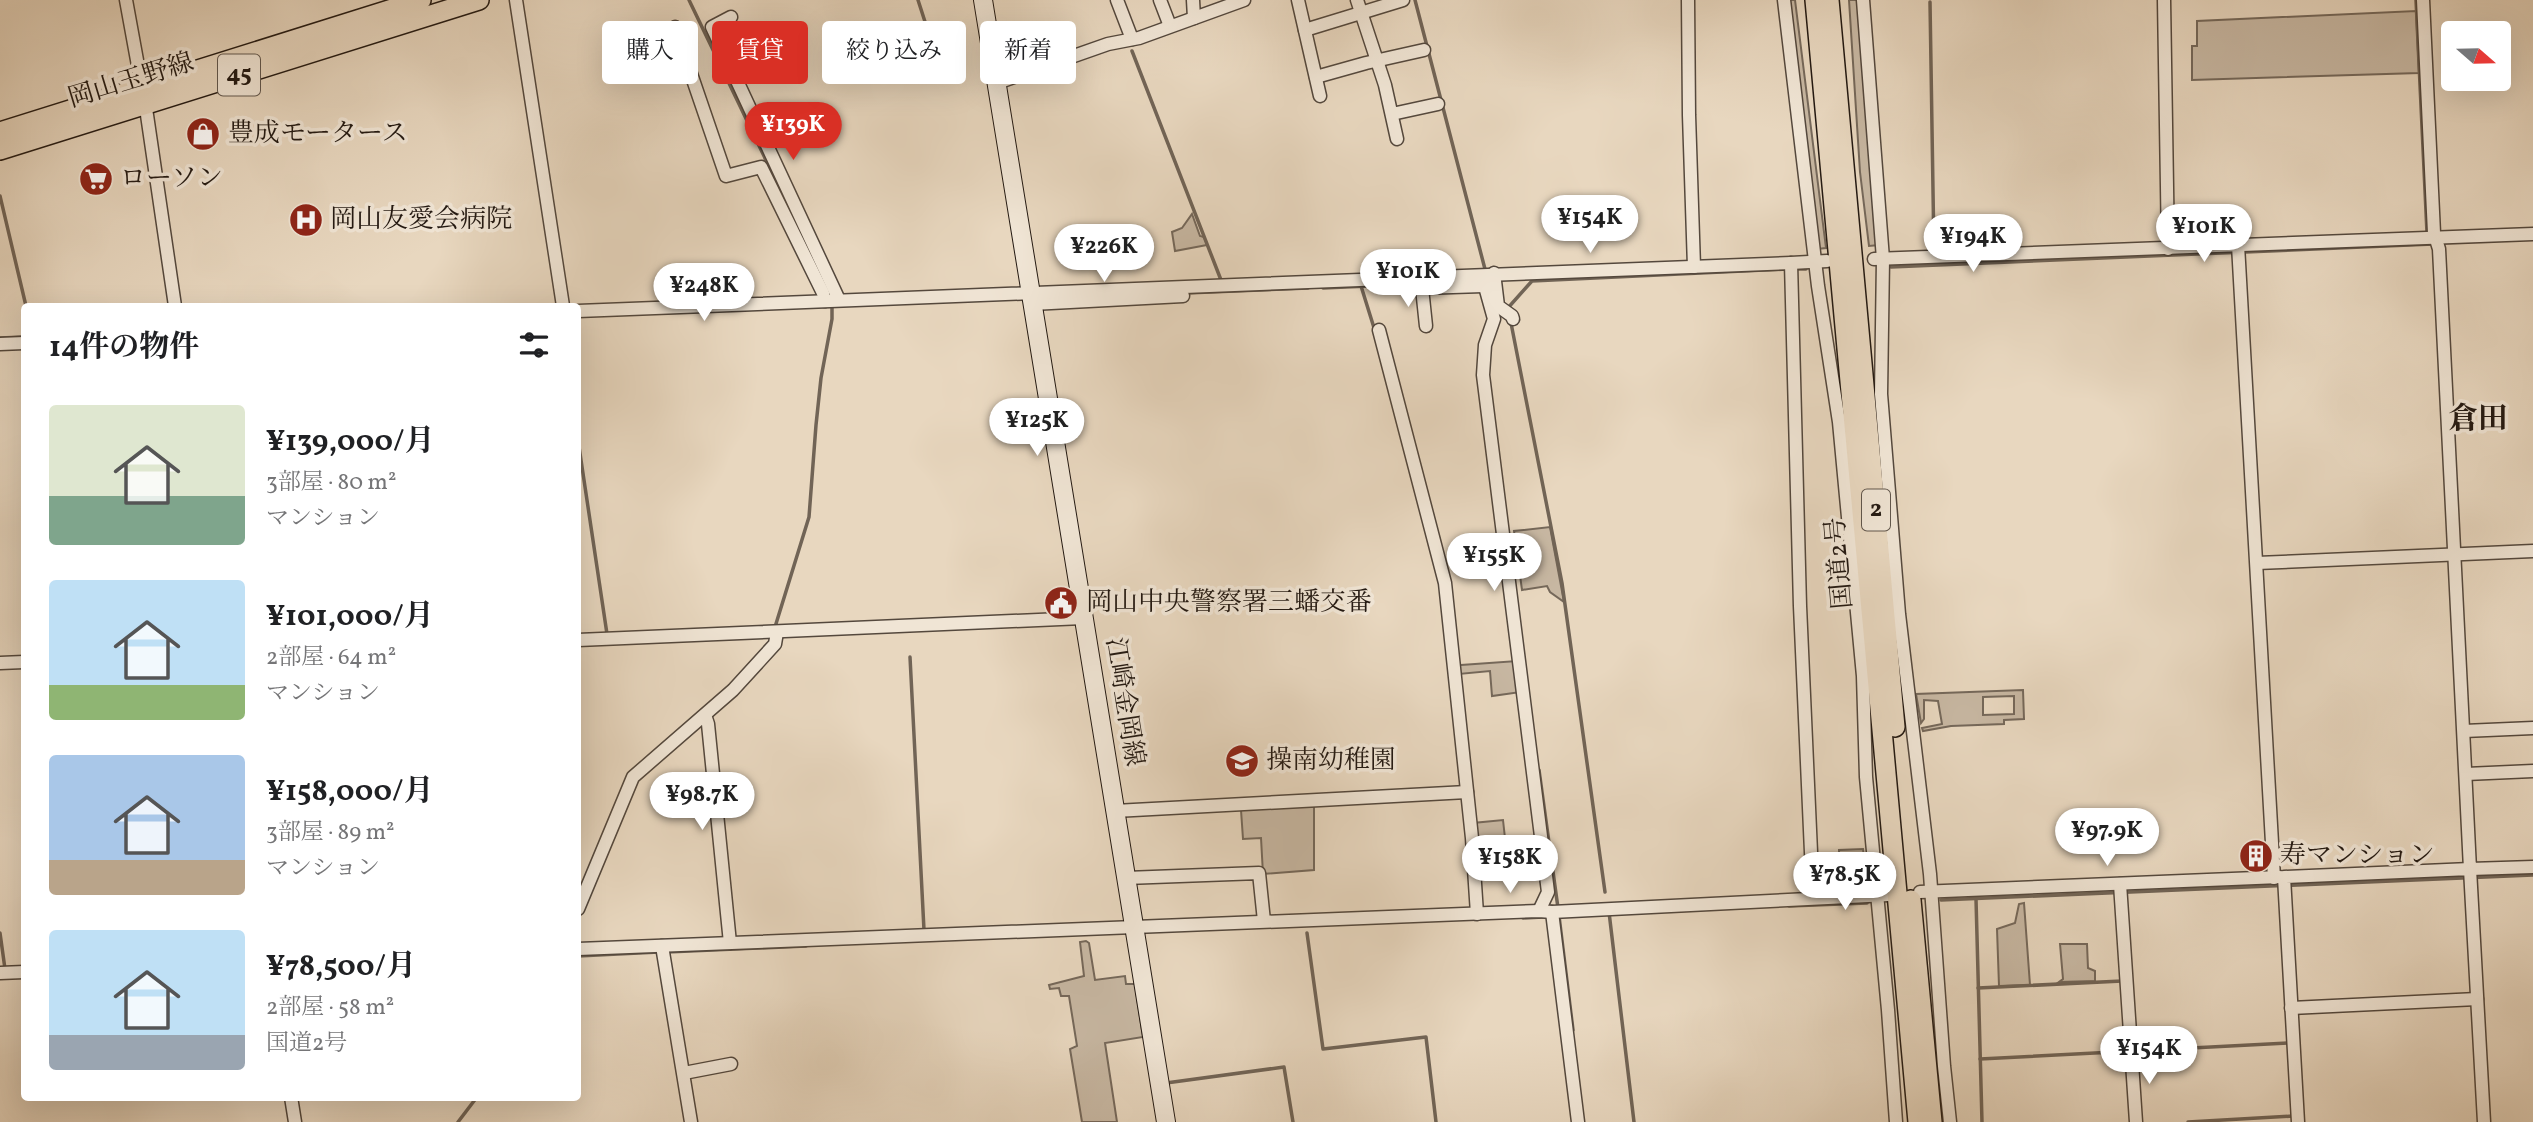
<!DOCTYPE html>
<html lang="ja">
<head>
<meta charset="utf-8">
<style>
  body { margin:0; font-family:Vollkorn,"Noto Serif JP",serif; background:#f6f6f6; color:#202124; height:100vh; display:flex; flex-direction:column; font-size:26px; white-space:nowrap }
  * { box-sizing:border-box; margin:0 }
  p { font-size:23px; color:#757577 }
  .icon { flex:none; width:38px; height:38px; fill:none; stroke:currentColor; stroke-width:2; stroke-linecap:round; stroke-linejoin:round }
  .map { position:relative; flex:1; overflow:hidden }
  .sheet { position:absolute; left:21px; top:303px; width:560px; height:798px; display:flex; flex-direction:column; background:#fff; border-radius:7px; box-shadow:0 7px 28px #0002 }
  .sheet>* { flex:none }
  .banner { position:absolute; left:602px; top:21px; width:665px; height:63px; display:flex; gap:14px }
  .needle { width:46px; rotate:110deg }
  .controls { position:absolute; left:2441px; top:21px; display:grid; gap:14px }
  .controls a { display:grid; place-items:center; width:70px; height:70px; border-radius:7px; background:#fff; box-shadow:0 7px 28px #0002; font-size:35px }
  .price { position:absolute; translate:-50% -60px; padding:0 16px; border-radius:24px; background:#fff; color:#222; font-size:23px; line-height:46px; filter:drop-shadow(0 2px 4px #0008) }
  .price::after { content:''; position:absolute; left:50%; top:42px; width:21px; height:16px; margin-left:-10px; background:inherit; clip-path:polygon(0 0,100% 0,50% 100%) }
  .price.active { background:#d93025; color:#fff }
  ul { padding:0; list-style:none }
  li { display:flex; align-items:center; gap:21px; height:175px; padding:0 28px }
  li span { display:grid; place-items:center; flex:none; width:196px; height:140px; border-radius:7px; color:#555 }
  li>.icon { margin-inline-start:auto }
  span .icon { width:84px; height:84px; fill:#fffc; stroke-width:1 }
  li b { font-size:30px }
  h2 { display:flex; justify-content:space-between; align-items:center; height:84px; padding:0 28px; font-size:30px }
  .chip { padding:0 24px; border-radius:7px; background:#fff; box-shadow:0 7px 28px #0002; font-size:24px; line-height:63px }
  .chip.active { background:#d93025; color:#fff }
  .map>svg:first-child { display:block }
</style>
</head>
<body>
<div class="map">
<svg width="2533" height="1122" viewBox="0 0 2533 1122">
  <rect width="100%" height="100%" fill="#e8d7bf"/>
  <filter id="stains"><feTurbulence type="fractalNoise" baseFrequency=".00286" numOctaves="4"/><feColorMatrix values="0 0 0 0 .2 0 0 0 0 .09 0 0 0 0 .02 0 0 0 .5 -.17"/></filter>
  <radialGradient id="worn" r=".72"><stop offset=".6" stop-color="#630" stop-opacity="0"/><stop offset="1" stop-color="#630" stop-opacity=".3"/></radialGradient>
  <g fill="#c7b7a2" stroke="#75685a" stroke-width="2" fill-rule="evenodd">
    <polygon points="1788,0 1795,0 1826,248 1817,249"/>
    <polygon points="1849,0 1859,0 1879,245 1869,246 1860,172"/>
    <polygon points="2416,11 2419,73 2192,80 2192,46 2197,46 2197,21"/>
    <polygon points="1192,214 1200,236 1204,237 1207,245 1175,251 1172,232 1182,228"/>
    <polygon points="1550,527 1564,602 1550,592 1547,586 1522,590 1514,531"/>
    <polygon points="1517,661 1521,692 1492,696 1490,671 1459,674 1458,667 1461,665"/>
    <path d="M2023 690 2024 719 2004 720V724L1951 726 1923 731 1922 728 1942 724 1938 701 1924 700V719L1921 723 1916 694ZM2014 696V714L1983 715V697Z"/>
    <polygon points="1314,806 1314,870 1263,874 1261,838 1243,839 1241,810"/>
    <polygon points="1503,820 1506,847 1475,849 1473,823"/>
    <polygon points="1863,849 1867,884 1860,890 1817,890 1817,877 1840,876 1839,850"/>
    <polygon points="2024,903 2030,985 1999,986 1997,929 2015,923 2019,904"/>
    <polygon points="1086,941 1089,943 1095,980 1125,976 1126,984 1135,984 1143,1037 1105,1043 1117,1122 1082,1122 1070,1049 1077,1046 1069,996 1061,996 1059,988 1050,989 1049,985 1084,976 1080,942"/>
    <polygon points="2060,944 2087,944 2088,968 2095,971 2095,981 2059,982 2063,979"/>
  </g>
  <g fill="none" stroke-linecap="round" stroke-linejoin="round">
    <g stroke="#716456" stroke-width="3.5">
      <polyline points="689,0 814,260"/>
      <polyline points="918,0 937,59"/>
      <polyline points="1415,0 1486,273"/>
      <polyline points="2416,0 2427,233"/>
      <polyline points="1930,2 1934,253"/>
      <polyline points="1132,51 1221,280"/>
      <polyline points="0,196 26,306"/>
      <polyline points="1891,267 2433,244"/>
      <polyline points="1795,269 1806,269"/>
      <polyline points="1361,286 1375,331"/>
      <polyline points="1323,288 1416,284"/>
      <polyline points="1186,293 1308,288"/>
      <polyline points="1507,309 1532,281 1787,269"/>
      <polyline points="1511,323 1562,583 1605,892"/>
      <polyline points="0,338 24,337"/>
      <polyline points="578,440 607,634"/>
      <polyline points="775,627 809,517 816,425 821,378 832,319 832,302"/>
      <polyline points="910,657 924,930"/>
      <polyline points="1539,770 1558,908"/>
      <polyline points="1976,899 1982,1122"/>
      <polyline points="1941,900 2533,875"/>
      <polyline points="1789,906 1867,903"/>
      <polyline points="1609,912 1634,1122"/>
      <polyline points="1559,916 1573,1030"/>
      <polyline points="1523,918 1543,917"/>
      <polyline points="0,933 5,969"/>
      <polyline points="1307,933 1323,1049 1426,1037 1436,1122"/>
      <polyline points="667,952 806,946"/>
      <polyline points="578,956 659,952"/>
      <polyline points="1978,988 2122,981"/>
      <polyline points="1980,1059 2288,1043"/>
      <polyline points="1166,1083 1284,1067 1293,1122"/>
      <polyline points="458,1122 477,1097"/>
      <polyline points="2188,1122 2293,1116"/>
    </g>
    <g stroke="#54483d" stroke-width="15">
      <g id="minor">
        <polyline points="126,0 147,115 175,306"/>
        <polyline points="516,0 563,306"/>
        <polyline points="1117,0 1132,39"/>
        <polyline points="1160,0 1170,26"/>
        <polyline points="1193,0 1194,18"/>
        <polyline points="1298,0 1320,96"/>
        <polyline points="1357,0 1385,85 1397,139"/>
        <polyline points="1688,0 1689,115 1694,267"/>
        <polyline points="1784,0 1818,286 1839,422 1863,676 1866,777 1888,1010 1896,1122"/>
        <polyline points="1863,0 1883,259 1881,394 1899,614 1930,874 1944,1066 1950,1122"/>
        <polyline points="2164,0 2168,249"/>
        <polyline points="2423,0 2434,233 2439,249 2470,869 2533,867"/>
        <polyline points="731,17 712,27 839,300"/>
        <polyline points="675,27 726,176 761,167 823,293 825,301"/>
        <polyline points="1305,30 1403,0"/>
        <polyline points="1316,77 1366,63 1424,50"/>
        <polyline points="997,83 1108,44 1139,38 1244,0"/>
        <polyline points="1392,114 1438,104"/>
        <polyline points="2238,245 2274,878"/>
        <polyline points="1874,259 2533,234"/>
        <polyline points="1791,263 1827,261"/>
        <polyline points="1494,273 1498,306 1512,316 1513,319"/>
        <polyline points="1482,276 1494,319 1485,345 1483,375 1548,892 1539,911"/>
        <polyline points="1420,278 1422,288 1483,286"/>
        <polyline points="1422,288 1426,326"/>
        <polyline points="1032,304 1183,296"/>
        <polyline points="578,311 1791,263 1800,606 1813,897"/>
        <polyline points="1379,330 1445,583 1472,838 1477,914"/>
        <polyline points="0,344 24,343"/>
        <polyline points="2257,563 2533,551"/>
        <polyline points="578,640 1083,618"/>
        <polyline points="0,663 24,662"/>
        <polyline points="705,715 708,724 730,943"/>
        <polyline points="2464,731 2533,728"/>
        <polyline points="2466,774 2533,771"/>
        <polyline points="1115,811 1467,792"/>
        <polyline points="1126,878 1259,873 1264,921"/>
        <polyline points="2120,884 2136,1122"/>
        <polyline points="1920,892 2280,877"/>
        <polyline points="578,909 633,777 733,690 775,644 777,632"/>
        <polyline points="1552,912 1578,1122"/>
        <polyline points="662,946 691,1122"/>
        <polyline points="578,949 1539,911 1552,912 1888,895"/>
        <polyline points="0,973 24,972"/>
        <polyline points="2291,1008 2477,999"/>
        <polyline points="684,1073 731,1064"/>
        <polyline points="291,1097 295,1122"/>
        <polyline points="2298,1122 2284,877 2470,869 2484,1122"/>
      </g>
    </g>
    <g stroke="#231912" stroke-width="20">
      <polyline id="secondary" points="983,0 1166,1122"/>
    </g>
    <g stroke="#231912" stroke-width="22">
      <g id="primary">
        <polyline points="0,132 421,0"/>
        <polyline points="0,150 479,0"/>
      </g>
    </g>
    <g stroke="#231912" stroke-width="22">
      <g id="trunk">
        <polyline points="1815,0 1918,1122"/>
        <polyline points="1829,0 1895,727"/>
        <polyline points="1911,900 1932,1122"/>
      </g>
    </g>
    <use href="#minor" stroke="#f0e5d5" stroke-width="12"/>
    <use href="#secondary" stroke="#f0e5d5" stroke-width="18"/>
    <use href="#primary" stroke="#e8d7bf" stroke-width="19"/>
    <use href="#trunk" stroke="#e8d7bf" stroke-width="19"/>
  </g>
  <defs>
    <g id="shop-disc" transform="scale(1.75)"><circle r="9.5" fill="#8f2418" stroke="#f0e5d5"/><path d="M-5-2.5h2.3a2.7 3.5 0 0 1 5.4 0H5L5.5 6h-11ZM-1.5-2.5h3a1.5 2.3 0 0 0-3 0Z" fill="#fff"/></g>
    <g id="supermarket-disc" transform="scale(1.75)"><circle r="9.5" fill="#8f2418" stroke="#f0e5d5"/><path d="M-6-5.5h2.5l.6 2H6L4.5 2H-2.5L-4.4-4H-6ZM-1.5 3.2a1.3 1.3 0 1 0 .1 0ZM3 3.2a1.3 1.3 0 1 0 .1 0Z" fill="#fff"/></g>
    <g id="hospital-disc" transform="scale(1.75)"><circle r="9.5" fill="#8f2418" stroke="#f0e5d5"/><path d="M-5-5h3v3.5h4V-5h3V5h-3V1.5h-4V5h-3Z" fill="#fff"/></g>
    <g id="civic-disc" transform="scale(1.75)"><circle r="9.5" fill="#8f2418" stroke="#f0e5d5"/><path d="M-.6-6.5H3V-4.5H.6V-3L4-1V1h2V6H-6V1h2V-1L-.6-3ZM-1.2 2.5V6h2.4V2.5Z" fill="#fff"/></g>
    <g id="school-disc" transform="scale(1.75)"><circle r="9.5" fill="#8f2418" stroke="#f0e5d5"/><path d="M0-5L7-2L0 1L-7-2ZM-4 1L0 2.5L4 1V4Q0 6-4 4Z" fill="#fff"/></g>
    <g id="building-disc" transform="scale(1.75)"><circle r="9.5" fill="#8f2418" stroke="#f0e5d5"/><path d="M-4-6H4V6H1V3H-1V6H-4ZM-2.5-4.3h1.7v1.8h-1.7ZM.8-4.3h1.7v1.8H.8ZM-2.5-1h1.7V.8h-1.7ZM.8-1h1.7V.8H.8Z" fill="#fff"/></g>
  </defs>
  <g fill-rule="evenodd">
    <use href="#shop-disc" x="203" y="134"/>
    <use href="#supermarket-disc" x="96" y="179"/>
    <use href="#hospital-disc" x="306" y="220"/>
    <use href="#civic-disc" x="1061" y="603"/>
    <use href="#school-disc" x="1242" y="761"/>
    <use href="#building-disc" x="2256" y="856"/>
  </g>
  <g text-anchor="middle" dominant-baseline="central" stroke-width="7" stroke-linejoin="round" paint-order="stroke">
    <g fill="#f0e5d5" stroke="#60564c" stroke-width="2">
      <rect x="218" y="54.5" width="42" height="41" rx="5"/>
      <rect x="1862" y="489.5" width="28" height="41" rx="5"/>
    </g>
    <g font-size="24" font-weight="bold" fill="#231912">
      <text x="239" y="75">45</text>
      <text x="1876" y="510">2</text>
    </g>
    <g font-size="26" fill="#231912" stroke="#f0e5d5">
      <text transform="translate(131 81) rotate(-17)">岡山玉野線</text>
      <text transform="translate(1840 563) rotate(-95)">国道2号</text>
      <text transform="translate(1124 702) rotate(81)">江崎金岡線</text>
    </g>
    <g font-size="26" fill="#231912" stroke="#f0e5d5" text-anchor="start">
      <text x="228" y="134">豊成モータース</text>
      <text x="120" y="179">ローソン</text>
      <text x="330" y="220">岡山友愛会病院</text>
      <text x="1086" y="603">岡山中央警察署三蟠交番</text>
      <text x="1266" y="761">操南幼稚園</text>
      <text x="2280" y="856">寿マンション</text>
    </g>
    <g font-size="30" font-weight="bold" fill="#231912" stroke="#f0e5d5">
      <text x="2478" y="420">倉田</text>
    </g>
  </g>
  <rect width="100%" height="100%" filter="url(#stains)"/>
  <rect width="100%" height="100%" fill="url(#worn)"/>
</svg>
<div class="controls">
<a><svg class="needle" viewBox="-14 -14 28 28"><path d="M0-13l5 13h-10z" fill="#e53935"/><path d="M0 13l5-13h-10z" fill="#757577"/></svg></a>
</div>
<b class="price active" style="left:793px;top:162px">¥139K</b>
<b class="price" style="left:1590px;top:255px">¥154K</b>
<b class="price" style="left:2204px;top:264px">¥101K</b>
<b class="price" style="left:1973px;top:274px">¥194K</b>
<b class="price" style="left:1104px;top:284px">¥226K</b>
<b class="price" style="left:1408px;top:309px">¥101K</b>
<b class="price" style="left:704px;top:323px">¥248K</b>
<b class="price" style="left:1037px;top:458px">¥125K</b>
<b class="price" style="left:1494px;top:593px">¥155K</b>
<b class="price" style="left:702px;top:832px">¥98.7K</b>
<b class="price" style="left:2107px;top:868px">¥97.9K</b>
<b class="price" style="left:1510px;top:895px">¥158K</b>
<b class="price" style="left:1845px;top:912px">¥78.5K</b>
<b class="price" style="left:2149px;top:1086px">¥154K</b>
<div class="banner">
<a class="chip">購入</a>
<a class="chip active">賃貸</a>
<a class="chip">絞り込み</a>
<a class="chip">新着</a>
</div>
<section class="sheet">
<h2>14件の物件<svg class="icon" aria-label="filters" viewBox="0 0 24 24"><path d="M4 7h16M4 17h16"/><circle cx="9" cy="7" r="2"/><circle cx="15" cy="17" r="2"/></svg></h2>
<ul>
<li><span style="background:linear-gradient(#dfe7d0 65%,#7fa58c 0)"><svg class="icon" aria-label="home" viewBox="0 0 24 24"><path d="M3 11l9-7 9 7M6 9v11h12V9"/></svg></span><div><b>¥139,000/月</b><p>3部屋 · 80 m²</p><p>マンション</p></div></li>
<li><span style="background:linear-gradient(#bfe0f5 75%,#8fb573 0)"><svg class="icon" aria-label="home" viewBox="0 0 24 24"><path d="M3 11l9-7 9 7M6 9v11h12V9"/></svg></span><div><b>¥101,000/月</b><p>2部屋 · 64 m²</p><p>マンション</p></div></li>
<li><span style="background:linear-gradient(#a9c7e8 75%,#b9a48a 0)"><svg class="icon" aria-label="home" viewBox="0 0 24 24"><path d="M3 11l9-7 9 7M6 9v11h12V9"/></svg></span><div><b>¥158,000/月</b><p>3部屋 · 89 m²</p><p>マンション</p></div></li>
<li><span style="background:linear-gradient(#bfe0f5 75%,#9aa5b1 0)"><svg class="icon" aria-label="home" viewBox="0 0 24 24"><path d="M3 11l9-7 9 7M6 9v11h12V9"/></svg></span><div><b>¥78,500/月</b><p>2部屋 · 58 m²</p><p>国道2号</p></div></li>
</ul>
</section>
</div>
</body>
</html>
